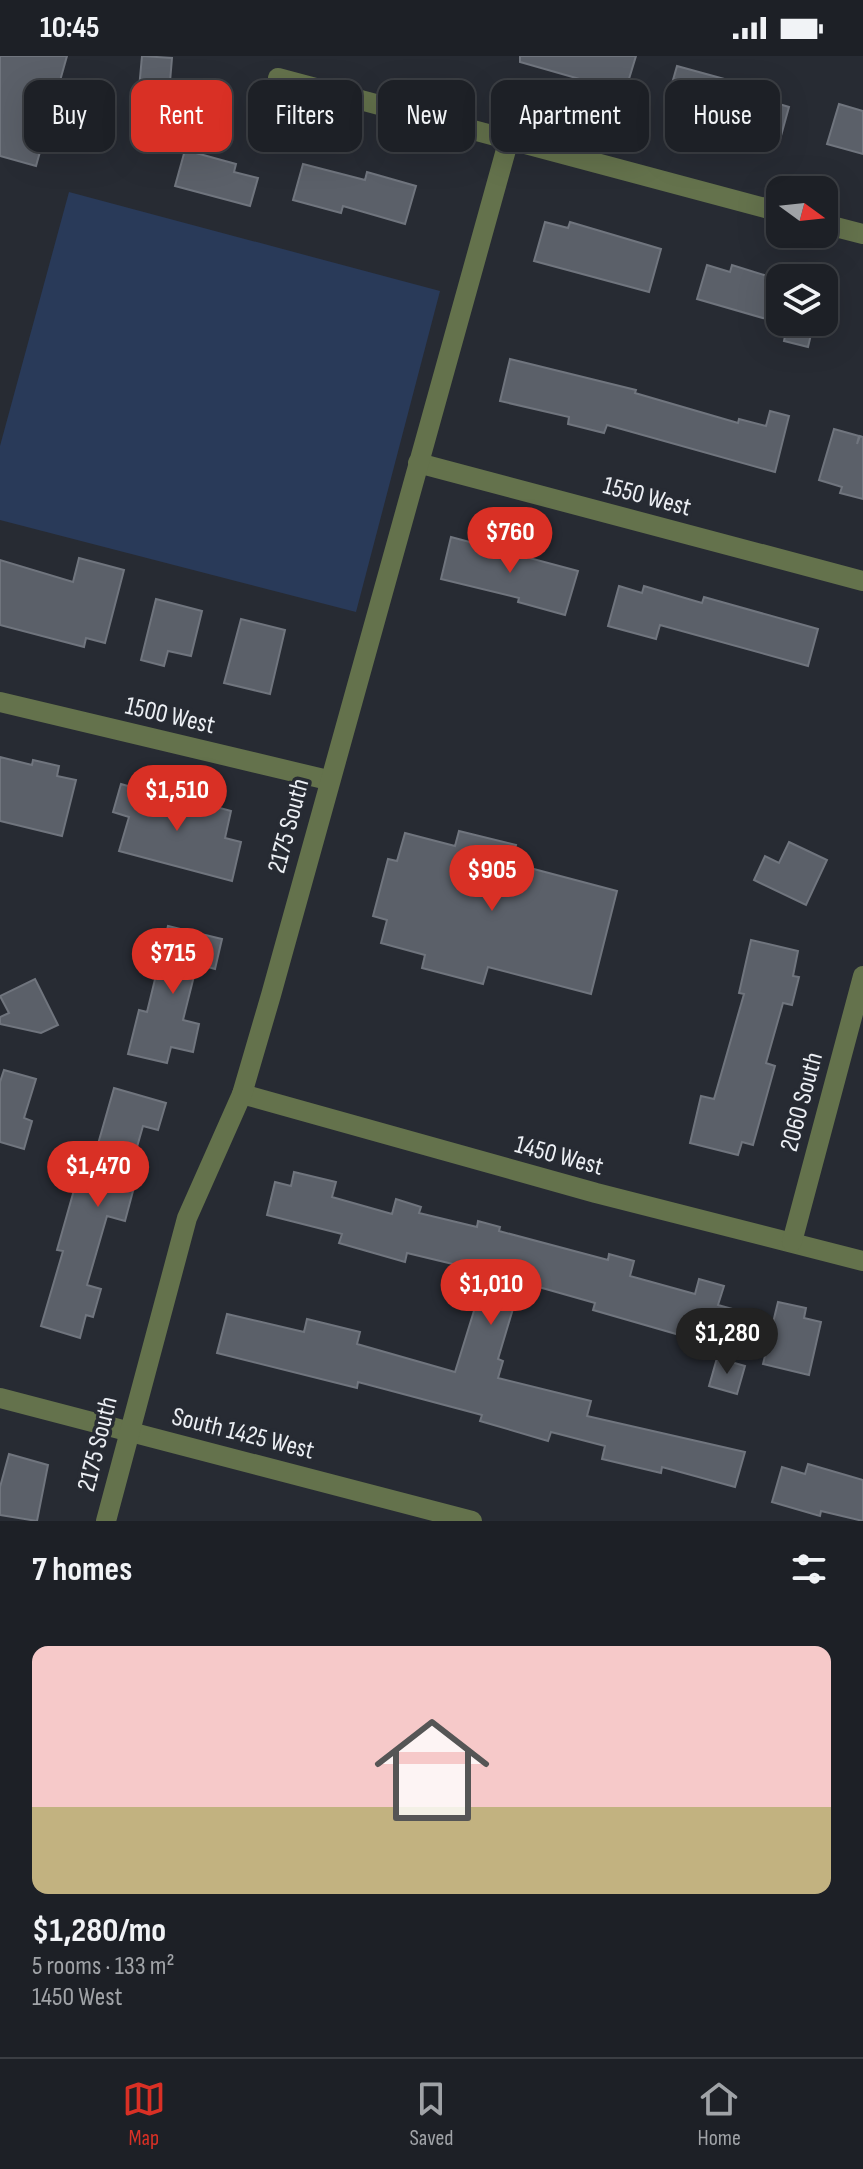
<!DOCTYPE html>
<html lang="en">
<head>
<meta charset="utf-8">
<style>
  body { margin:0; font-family:"Sofia Sans Condensed",sans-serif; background:#25282e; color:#f1f3f6; height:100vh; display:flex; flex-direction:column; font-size:30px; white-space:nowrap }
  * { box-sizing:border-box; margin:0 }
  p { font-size:26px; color:#a0a3a7 }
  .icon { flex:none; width:44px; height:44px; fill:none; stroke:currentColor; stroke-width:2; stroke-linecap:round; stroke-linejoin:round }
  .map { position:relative; height:1465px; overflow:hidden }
  .sheet { display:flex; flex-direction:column; background:#1d2026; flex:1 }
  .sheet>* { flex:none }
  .top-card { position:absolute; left:24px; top:24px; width:816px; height:72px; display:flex; gap:16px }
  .needle { width:52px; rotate:105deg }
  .buttons { position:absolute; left:766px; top:120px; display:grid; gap:16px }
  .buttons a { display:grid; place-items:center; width:72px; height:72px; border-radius:16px; background:#1d2026; box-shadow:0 8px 32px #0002,0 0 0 2px #3b3e43; font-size:40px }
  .price { position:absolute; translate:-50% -68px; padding:0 18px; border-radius:28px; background:#d93025; color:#fff; font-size:26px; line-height:52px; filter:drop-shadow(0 2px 4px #0008) }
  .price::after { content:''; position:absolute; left:50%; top:48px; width:24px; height:18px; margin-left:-12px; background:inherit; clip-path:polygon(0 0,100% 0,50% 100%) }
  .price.selected { background:#222; color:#fff }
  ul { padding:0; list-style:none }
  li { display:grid; align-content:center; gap:16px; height:424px; padding:0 32px }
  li+li { border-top:2px solid #3b3e43 }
  li span { display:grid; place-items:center; height:248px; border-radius:16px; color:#555 }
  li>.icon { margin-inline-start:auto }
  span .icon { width:144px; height:144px; fill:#fffc; stroke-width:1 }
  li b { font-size:34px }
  h2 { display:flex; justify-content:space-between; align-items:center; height:96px; padding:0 32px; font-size:34px }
  .tag { padding:0 28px; border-radius:16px; background:#1d2026; box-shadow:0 8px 32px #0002,0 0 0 2px #3b3e43; font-size:28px; line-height:72px }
  .tag.selected { background:#d93025; color:#fff }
  .status { display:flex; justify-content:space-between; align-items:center; height:56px; padding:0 40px; background:#1d2026; direction:ltr }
  .status svg { height:22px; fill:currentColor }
  .tabs { display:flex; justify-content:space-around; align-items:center; height:112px; border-top:2px solid #3b3e43; background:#1d2026; font-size:22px; color:#a0a3a7 }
  .tabs a { display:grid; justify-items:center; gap:4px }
  .tabs .selected { color:#d93025 }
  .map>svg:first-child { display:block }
</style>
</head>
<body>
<div class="status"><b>10:45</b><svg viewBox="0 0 49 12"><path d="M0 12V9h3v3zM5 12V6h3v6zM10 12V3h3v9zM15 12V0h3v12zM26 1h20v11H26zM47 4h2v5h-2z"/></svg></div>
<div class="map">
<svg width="863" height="1465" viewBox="0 0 863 1465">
  <rect width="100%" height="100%" fill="#272b33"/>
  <polygon fill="#293a59" points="69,136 440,235 356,556 0,464 0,390"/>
  <g fill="#5b6069" stroke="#70757e" stroke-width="2">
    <polygon points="0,0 67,0 36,110 0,100"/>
    <polygon points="142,0 172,2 170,26 179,27 175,80 135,77"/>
    <polygon points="520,0 636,0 625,36 520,6"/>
    <polygon points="677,10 728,24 726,32 789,51 779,87 688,61 691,53 667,45"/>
    <polygon points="839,48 863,55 863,98 827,88"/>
    <polygon points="185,94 236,108 234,116 258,122 250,150 175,130"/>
    <polygon points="303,108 365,124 367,116 416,130 405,168 343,150 341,157 293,144"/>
    <polygon points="545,166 568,172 570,166 661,193 649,236 534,205"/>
    <polygon points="707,209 730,216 732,209 780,224 780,267 697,243"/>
    <polygon points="788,266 814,266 808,291 784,285"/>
    <polygon points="510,303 636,334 635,337 738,367 739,363 766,370 770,355 789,360 775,416 607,369 604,377 568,368 569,361 500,345"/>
    <polygon points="834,373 859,380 857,388 860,380 863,381 863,443 840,437 842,431 819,424"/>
    <polygon points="451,481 578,515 565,559 518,546 519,542 441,523"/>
    <polygon points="79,502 124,514 105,587 86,582 84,591 0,569 0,504 73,526"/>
    <polygon points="619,530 642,537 644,530 702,547 704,541 818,573 808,610 660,569 656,583 608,570"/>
    <polygon points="156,543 202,555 191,600 168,595 164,610 141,604"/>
    <polygon points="241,563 285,574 270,638 224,627"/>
    <polygon points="0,701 32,709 33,704 59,710 57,720 76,724 62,780 0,765"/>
    <polygon points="121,728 204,752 205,748 231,755 225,782 241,786 232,825 119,795 129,761 113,756"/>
    <polygon points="459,775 516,789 511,807 617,835 591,938 488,911 483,928 422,912 425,899 381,887 387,864 373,860 388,803 397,805 405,777 455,790"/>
    <polygon points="789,786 827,804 806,849 754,824 765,800 779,807"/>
    <polygon points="168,870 222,883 215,913 197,908 183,964 199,968 193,996 171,991 167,1007 128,998 139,954 147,956"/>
    <polygon points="751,884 798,895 793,920 799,921 792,949 783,947 766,1007 775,1010 753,1089 742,1086 738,1099 690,1087 701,1040 714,1043 744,938 739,937"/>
    <polygon points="35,923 58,969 41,977 0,968 0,961 9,957 0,940"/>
    <polygon points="4,1014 36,1023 24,1062 32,1065 24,1093 0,1086 0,1026"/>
    <polygon points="114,1032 166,1047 158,1074 143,1070 125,1133 133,1135 125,1165 107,1160 87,1229 101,1233 93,1261 86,1259 80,1282 41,1270 63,1195 57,1194 78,1120 88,1123"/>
    <polygon points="294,1116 336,1126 332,1141 392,1158 396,1143 421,1151 419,1157 477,1171 478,1165 500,1171 499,1175 608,1204 609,1198 634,1205 630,1220 695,1238 699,1223 724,1230 718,1249 736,1254 724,1299 681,1287 683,1280 593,1254 595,1247 521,1226 498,1303 503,1305 498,1322 591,1345 587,1360 745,1396 735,1431 662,1411 661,1417 602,1403 605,1390 551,1376 548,1385 480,1365 482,1359 358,1326 357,1332 217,1297 227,1258 304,1276 307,1263 360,1276 357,1288 455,1316 486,1216 407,1197 405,1206 339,1187 342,1178 267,1159 275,1126 291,1130"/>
    <polygon points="778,1246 806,1252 804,1262 821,1266 809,1319 763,1308"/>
    <polygon points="717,1302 745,1310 737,1338 709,1330"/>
    <polygon points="9,1398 48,1409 37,1465 0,1459 0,1431"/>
    <polygon points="808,1408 863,1424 863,1465 821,1455 820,1460 772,1446 782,1411 805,1418"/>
  </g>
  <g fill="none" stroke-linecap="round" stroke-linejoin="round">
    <g stroke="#64724c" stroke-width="20">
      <polyline points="278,22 780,156"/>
      <polyline points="824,168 863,178"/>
      <polyline points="418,407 863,525"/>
      <polyline points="0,646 328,724"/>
      <polyline points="242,1038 596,1137 863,1205"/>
      <polyline points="792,1186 863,920"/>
      <polyline points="0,1342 472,1465"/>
      <polyline points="106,1465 187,1162 242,1038 271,939 509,83"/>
    </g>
  </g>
  <g text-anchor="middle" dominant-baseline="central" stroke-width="7" stroke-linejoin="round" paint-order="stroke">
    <g font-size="26" fill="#eceff4" stroke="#272b33">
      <text transform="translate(647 441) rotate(15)">1550 West</text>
      <text transform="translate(170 660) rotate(13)">1500 West</text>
      <text transform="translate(289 770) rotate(-75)">2175 South</text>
      <text transform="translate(802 1046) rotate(-75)">2060 South</text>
      <text transform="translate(559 1100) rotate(15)">1450 West</text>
      <text transform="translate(243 1378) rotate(14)">South 1425 West</text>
      <text transform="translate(98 1388) rotate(-76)">2175 South</text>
    </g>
  </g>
</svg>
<div class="buttons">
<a><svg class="needle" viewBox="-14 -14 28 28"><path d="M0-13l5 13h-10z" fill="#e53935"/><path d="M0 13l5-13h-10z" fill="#a0a3a7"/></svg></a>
<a><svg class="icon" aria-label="layers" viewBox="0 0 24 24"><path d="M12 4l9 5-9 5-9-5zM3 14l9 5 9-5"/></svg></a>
</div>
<b class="price" style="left:510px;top:519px">$760</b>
<b class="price" style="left:177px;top:777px">$1,510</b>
<b class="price" style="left:492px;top:857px">$905</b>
<b class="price" style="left:173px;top:940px">$715</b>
<b class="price" style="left:98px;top:1153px">$1,470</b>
<b class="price" style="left:491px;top:1271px">$1,010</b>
<b class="price selected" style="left:727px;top:1320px">$1,280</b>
<div class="top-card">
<a class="tag">Buy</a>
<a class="tag selected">Rent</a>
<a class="tag">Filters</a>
<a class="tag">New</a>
<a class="tag">Apartment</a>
<a class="tag">House</a>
</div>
</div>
<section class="sheet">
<h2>7 homes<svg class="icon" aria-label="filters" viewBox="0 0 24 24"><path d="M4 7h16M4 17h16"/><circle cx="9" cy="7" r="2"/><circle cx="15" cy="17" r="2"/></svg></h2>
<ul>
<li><span style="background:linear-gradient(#f6c9c9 65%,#c2b280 0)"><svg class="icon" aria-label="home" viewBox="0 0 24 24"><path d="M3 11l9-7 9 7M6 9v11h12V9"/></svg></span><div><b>$1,280/mo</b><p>5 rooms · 133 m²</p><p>1450 West</p></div></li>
</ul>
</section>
<nav class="tabs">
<a class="selected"><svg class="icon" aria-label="map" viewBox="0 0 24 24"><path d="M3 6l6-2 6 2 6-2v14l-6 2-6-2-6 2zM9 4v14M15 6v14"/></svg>Map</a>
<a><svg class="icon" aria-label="saved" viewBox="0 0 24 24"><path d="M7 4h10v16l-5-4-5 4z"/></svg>Saved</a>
<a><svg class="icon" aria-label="home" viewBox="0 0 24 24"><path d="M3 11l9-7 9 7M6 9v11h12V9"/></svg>Home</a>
</nav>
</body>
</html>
